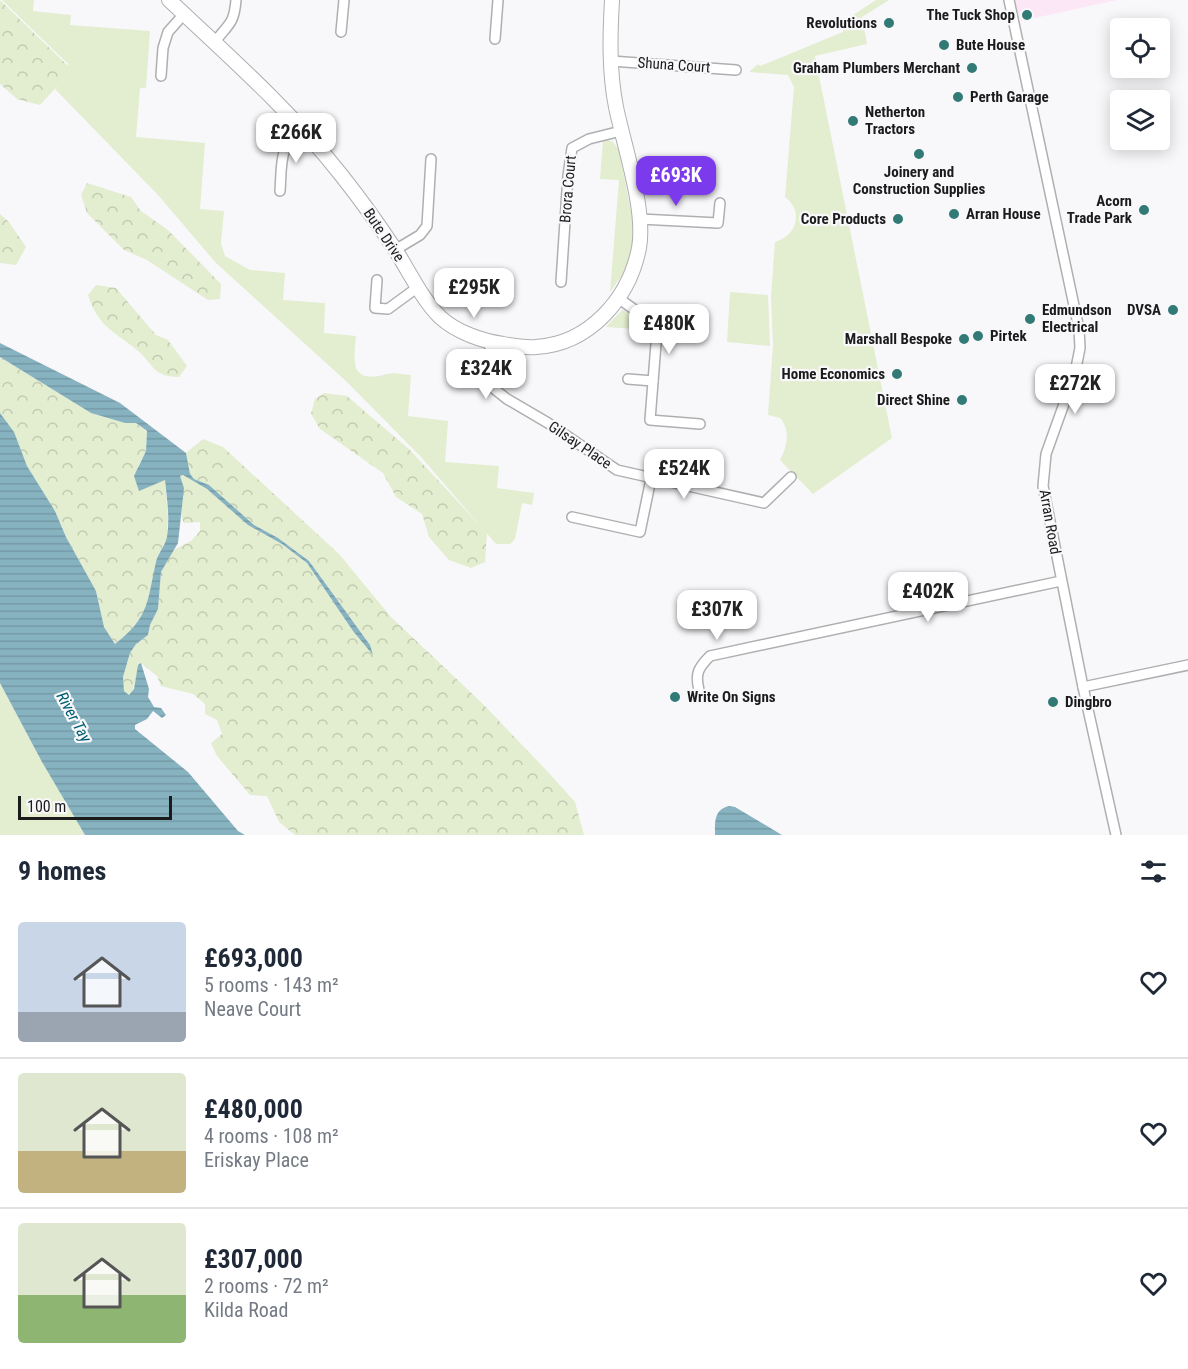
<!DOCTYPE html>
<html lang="en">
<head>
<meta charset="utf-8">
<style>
  body { margin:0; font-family:"Roboto Condensed",sans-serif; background:#f2f2f3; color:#1f2937; height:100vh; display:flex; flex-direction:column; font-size:22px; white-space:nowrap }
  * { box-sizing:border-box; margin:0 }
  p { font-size:20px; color:#747a83 }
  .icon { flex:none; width:33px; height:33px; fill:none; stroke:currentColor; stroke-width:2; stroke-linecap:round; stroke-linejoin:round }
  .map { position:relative; height:835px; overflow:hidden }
  .panel { display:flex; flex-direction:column; background:#fff; flex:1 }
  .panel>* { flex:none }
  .tools { position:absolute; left:1110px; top:18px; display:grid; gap:12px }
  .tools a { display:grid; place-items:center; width:60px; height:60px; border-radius:6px; background:#fff; box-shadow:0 3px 15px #0003; font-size:30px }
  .scale { position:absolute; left:18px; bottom:15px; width:154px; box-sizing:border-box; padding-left:6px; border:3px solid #1b1b1c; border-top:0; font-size:16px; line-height:21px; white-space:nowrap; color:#1b1b1c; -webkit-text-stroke:4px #f8f8fb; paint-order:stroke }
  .price { position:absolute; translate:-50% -51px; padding:0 14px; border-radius:12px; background:#fff; color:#222; font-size:20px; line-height:39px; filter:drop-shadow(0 2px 3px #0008) }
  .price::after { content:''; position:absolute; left:50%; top:36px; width:18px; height:14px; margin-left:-9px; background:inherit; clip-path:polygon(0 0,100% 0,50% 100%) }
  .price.active { background:#7c3aed; color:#fff }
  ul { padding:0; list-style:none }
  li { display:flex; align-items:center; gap:18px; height:150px; padding:0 18px }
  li+li { border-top:2px solid #e0e1e3 }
  li span { display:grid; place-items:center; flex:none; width:168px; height:120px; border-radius:6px; color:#555 }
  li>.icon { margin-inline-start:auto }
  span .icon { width:72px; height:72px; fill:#fffc; stroke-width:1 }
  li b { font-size:26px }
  h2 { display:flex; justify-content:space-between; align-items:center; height:72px; padding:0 18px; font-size:26px }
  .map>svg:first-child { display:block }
</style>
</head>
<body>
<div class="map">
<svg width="1188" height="835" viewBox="0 0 1188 835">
  <defs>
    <pattern id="forest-crowns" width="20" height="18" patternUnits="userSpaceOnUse" patternTransform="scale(1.5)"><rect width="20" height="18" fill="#e3edcf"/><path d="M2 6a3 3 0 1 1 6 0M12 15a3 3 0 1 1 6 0" fill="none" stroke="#c2cbb1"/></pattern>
    <pattern id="water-rules" width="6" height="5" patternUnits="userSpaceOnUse" patternTransform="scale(1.5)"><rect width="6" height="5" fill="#87b3c1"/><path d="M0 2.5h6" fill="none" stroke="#7499a5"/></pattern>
  </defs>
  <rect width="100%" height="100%" fill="#f8f8fb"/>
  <polygon fill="#fce7f6" points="1014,0 1117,0 1021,21"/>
  <g fill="#e3edcf">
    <path d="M2 0H34L33 11 71 15 70 25 150 31 146 88H140L136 137 205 143 200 209 224 211 221 243 225 256 250 270 285 273 283 300 325 303 324 333 356 336C353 364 351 384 387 374 394 372 404 375 411 375L408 416 448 421 445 462 499 466 497 488 534 493 532 505 522 503 515 539 510 544H496L421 457 347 382 216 263 158 195 55 89 62 81 68 64Z"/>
    <path d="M876 0H889L862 17 867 44 815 56 892 438 813 494 780 460C787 448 791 430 780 418L768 415 773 346 771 296 775 242C797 236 804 211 785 197L794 87 788 75 749 72 758 64 760 66 843 32 844 21Z"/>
    <polygon points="606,139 613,142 619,150 634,227 633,250 623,278 620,278 610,292 619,180 600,179 603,140"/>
    <polygon points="730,292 768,295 770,346 727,342"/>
    <polygon points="622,310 624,310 644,322 651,330 606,327"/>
    <polygon points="0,683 42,762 85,835 0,835"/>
  </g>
  <g fill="url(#forest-crowns)">
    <polygon points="0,0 68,66 62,81 40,105 17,99 0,84"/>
    <polygon points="87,183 131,197 141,211 168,230 221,284 220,299 208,300 147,260 124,250 87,213 81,195"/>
    <polygon points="0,214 9,222 26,247 16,265 0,263"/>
    <path d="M96 285 116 288 156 335 168 340 187 366 179 377C151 376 155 365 137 350 114 331 98 327 88 295Z"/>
    <polygon points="0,357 91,413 125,423 136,423 147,432 146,451 138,466 165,480 168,516 167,539 158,555 146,610 131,630 115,644 104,627 96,591 66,537 55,511 27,466 14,433 0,413"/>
    <polygon points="324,393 347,396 410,450 487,533 485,562 471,568 449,560 429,537 422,514 396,497 383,473 320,429 311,414 315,399"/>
    <path d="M203 439 223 447 339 554 391 617 482 703 548 772 575 802 584 835H295L279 822 267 796 250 795 217 756 211 743 222 734 217 720 205 714V704L193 694 161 686 157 676 141 663 132 692 129 695 124 691 123 677 130 653 136 644 148 635 150 625 158 609 161 572 174 550 191 541 200 531V522L184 523C177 509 186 492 180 476L183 475 207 489 248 525 282 544 307 563 353 631 361 640 370 645 309 561 278 538 254 525 209 485 194 479 190 475 186 453Z"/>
  </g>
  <g fill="url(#water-rules)">
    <path d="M0 343 120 403 186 453 190 474 194 479 209 485 254 525 278 538 309 561 370 645 373 655 353 631 307 563 282 544 248 525 207 489 183 475 180 476 184 488 178 543 161 572 158 609 150 625 148 635 136 644 130 653 123 677 124 691 129 695 134 689 138 665 141 663 149 689 148 697 154 707 161 708 166 715 162 718 153 711 147 719 135 725V729L188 772 238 831 245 835H85L42 762 0 683V413L14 432 27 466 55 511 66 537 96 591 104 627 115 644C150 617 147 601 156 562 158 553 165 546 167 537 170 518 167 499 165 480L139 491 134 476 146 451 147 431 136 423H125L91 413 0 357Z"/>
    <path d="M729 806 735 807 782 835H715C715 821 714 810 729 806Z"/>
  </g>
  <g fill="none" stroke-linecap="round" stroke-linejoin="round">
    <g stroke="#afafb2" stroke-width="12">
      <g id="street">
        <polyline points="1009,0 1079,329 1080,348 1075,373 1046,454 1043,486 1083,687 1116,835"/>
        <polyline points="341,32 344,0"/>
        <polyline points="495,39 498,0"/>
        <path d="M214 43C228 24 234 25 236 0"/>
        <polyline points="611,61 736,70"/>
        <polyline points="161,76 163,48 168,32 184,14"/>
        <path d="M280 191C282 166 278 142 304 130"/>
        <polyline points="640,219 718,223 720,203"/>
        <polyline points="395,250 420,235 427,226 431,159"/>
        <polyline points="377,280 375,308 388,309 418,287"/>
        <polyline points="561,282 568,176 572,148 589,139 621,131"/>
        <polyline points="618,298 652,322 657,331 650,420 700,424"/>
        <polyline points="491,343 485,375 488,384 507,399 548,423 617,470 764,503 791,477"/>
        <polyline points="628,379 653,381"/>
        <polyline points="572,517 640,532 651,479"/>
        <polyline points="1083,687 1188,665"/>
        <path d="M699 690C695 674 698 668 710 656L1061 581"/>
      </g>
    </g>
    <g stroke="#afafb2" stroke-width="16">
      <path id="secondary" d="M169 0C229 56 291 111 342 176 361 200 379 225 396 251 410 273 422 299 440 317 456 332 482 341 503 344 514 346 525 348 536 347 589 344 629 299 639 248 646 210 624 146 616 107 609 72 610 35 612 0"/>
    </g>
    <use href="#street" stroke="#fff" stroke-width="9"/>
    <use href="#secondary" stroke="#fff" stroke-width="14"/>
  </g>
  <g fill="#317a76" stroke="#f8f8fb" stroke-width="2">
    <circle cx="1027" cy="15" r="6"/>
    <circle cx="889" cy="23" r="6"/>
    <circle cx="944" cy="45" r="6"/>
    <circle cx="972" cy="68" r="6"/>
    <circle cx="958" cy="97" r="6"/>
    <circle cx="853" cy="121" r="6"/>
    <circle cx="919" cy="154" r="6"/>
    <circle cx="1144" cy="210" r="6"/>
    <circle cx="954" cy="214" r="6"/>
    <circle cx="898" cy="219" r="6"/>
    <circle cx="1173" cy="310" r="6"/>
    <circle cx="1030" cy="319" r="6"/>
    <circle cx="978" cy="336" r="6"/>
    <circle cx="964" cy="339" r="6"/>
    <circle cx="897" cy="374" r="6"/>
    <circle cx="962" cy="400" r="6"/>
    <circle cx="675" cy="697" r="6"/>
    <circle cx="1053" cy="702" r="6"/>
  </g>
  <g text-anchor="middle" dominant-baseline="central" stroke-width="4.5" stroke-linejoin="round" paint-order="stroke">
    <g font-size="15" font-weight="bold" fill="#1b1b1c" stroke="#f8f8fb" text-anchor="end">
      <text x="1015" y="15">The Tuck Shop</text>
      <text x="877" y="23">Revolutions</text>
      <text x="956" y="45" text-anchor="start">Bute House</text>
      <text x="960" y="68">Graham Plumbers Merchant</text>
      <text x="970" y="97" text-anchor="start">Perth Garage</text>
      <text x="865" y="112" text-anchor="start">Netherton<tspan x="865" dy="17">Tractors</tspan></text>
      <text x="919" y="172" text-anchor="middle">Joinery and<tspan x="919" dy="17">Construction Supplies</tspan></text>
      <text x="1132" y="201">Acorn<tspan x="1132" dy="17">Trade Park</tspan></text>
      <text x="966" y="214" text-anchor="start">Arran House</text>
      <text x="886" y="219">Core Products</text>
      <text x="1042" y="310" text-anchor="start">Edmundson<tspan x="1042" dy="17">Electrical</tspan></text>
      <text x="1161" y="310">DVSA</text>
      <text x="990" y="336" text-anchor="start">Pirtek</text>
      <text x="952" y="339">Marshall Bespoke</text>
      <text x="885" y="374">Home Economics</text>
      <text x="950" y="400">Direct Shine</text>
      <text x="687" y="697" text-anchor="start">Write On Signs</text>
      <text x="1065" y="702" text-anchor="start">Dingbro</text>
    </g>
    <g font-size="15" fill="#1b1b1c" stroke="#f8f8fb">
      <text transform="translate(674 65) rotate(4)">Shuna Court</text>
      <text transform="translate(568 189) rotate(-85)">Brora Court</text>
      <text transform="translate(384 235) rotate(56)">Bute Drive</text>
      <text transform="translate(580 445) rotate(34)">Gilsay Place</text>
      <text transform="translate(1050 522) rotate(80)">Arran Road</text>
    </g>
    <g font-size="16" font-style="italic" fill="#005e72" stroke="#f8f8fb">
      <text transform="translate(74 717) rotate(61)">River Tay</text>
    </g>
  </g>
</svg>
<div class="tools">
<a><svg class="icon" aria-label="locate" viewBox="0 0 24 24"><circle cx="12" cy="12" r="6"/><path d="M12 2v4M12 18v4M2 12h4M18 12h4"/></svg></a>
<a><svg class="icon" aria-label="layers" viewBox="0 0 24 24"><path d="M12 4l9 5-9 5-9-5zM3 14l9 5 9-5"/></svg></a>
</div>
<div class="scale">100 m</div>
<b class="price" style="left:296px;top:164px">£266K</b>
<b class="price active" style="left:676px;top:207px">£693K</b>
<b class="price" style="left:474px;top:319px">£295K</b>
<b class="price" style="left:669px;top:355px">£480K</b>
<b class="price" style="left:486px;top:400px">£324K</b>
<b class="price" style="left:1075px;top:415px">£272K</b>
<b class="price" style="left:684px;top:500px">£524K</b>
<b class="price" style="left:928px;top:623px">£402K</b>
<b class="price" style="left:717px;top:641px">£307K</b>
</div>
<section class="panel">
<h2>9 homes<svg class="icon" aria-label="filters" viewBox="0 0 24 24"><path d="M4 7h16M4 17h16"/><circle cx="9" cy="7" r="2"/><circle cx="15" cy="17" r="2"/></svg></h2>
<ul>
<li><span style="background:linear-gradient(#c9d6e8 75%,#9aa5b1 0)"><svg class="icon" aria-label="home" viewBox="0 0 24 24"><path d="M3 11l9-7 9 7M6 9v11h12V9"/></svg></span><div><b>£693,000</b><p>5 rooms · 143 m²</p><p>Neave Court</p></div><svg class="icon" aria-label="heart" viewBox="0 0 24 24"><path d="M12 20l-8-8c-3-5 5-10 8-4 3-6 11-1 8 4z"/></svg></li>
<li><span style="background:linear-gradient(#dfe7d0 65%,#c2b280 0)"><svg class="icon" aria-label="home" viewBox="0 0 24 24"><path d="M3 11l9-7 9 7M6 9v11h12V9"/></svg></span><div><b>£480,000</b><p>4 rooms · 108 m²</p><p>Eriskay Place</p></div><svg class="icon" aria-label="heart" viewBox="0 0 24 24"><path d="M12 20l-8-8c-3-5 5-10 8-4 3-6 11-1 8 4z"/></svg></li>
<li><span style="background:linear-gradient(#dfe7d0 60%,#8fb573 0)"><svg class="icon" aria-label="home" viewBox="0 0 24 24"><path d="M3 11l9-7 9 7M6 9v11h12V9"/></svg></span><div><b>£307,000</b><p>2 rooms · 72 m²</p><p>Kilda Road</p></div><svg class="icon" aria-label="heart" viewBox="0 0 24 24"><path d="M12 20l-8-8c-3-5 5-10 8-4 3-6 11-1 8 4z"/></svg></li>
</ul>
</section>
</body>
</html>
